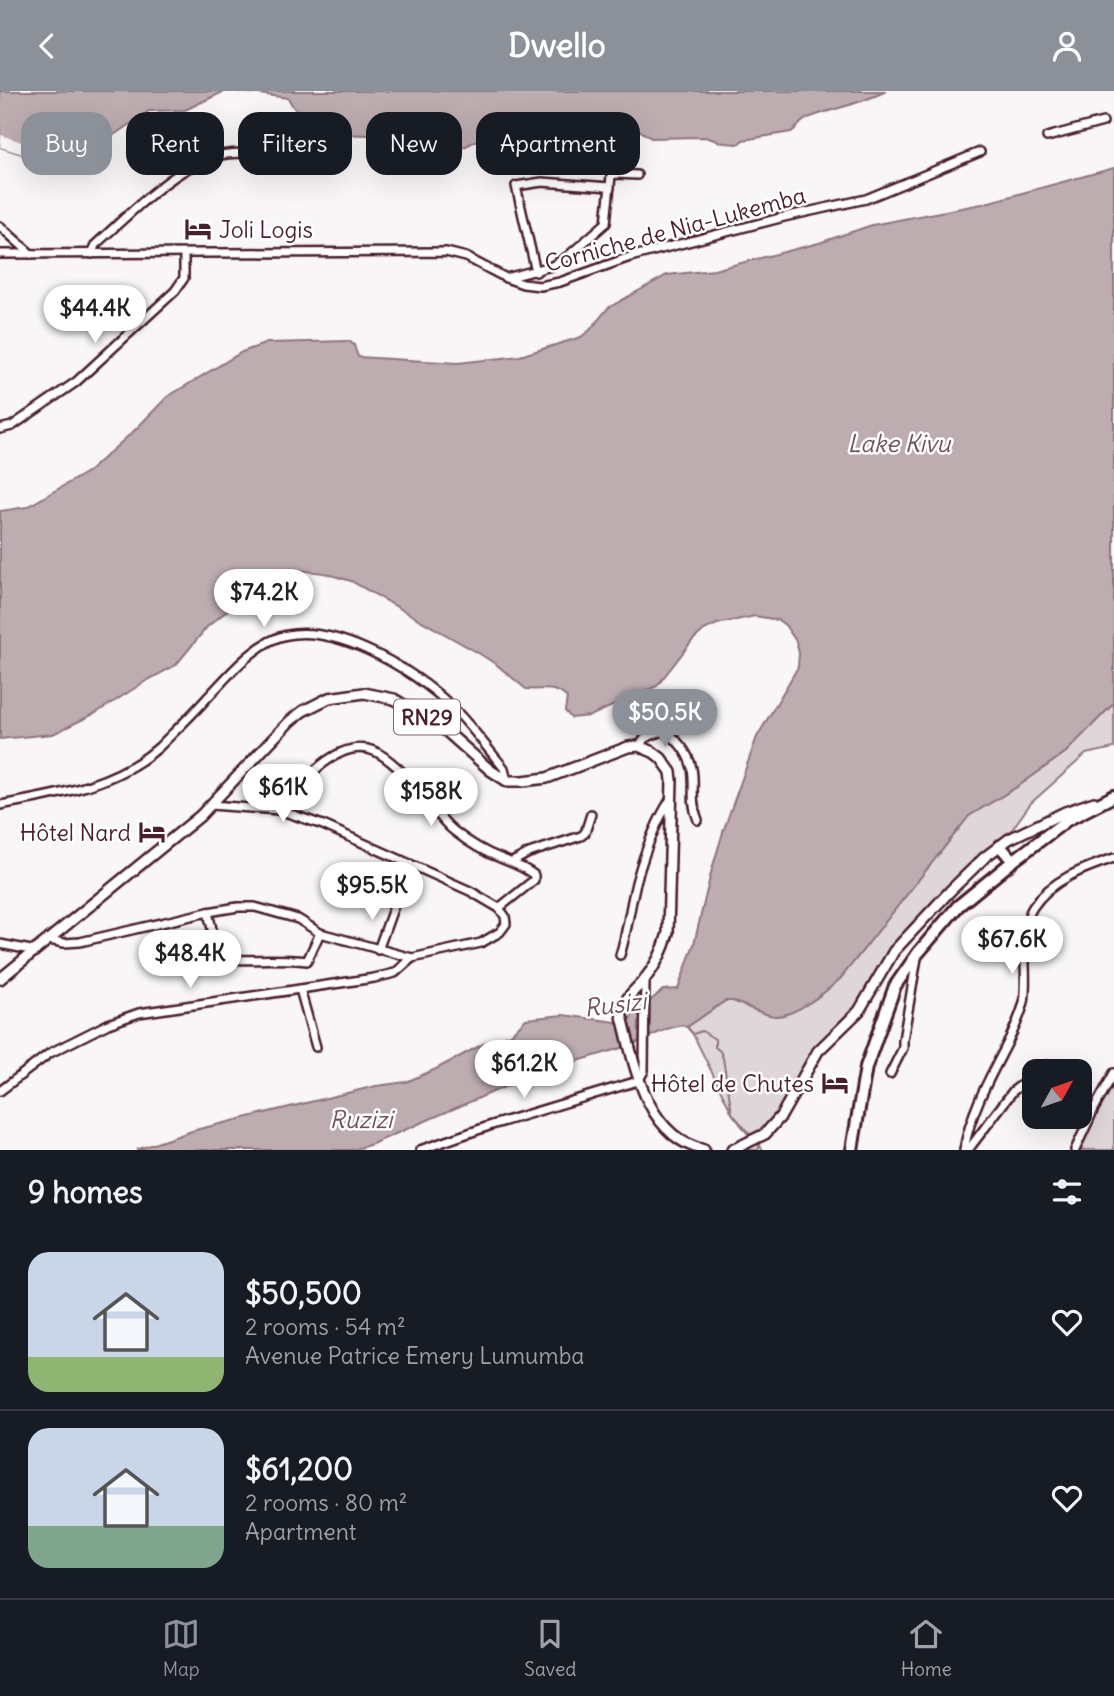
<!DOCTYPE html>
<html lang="en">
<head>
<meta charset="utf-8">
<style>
  body { margin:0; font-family:Delius,sans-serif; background:#20242c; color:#f1f3f6; height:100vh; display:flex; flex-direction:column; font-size:26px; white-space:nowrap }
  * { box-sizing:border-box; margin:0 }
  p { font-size:23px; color:#9ea1a6 }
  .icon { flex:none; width:38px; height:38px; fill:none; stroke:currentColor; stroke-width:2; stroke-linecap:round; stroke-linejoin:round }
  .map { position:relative; height:1059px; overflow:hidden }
  .drawer { display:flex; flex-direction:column; background:#171b24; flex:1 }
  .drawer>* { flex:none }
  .hud { position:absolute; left:21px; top:21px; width:700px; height:63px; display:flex; gap:14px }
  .needle { width:46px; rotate:50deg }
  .fabs { position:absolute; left:1022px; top:968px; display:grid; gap:14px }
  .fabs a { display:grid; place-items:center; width:70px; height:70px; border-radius:14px; background:#171b24; box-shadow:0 7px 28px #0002; font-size:35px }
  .price { position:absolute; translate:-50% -60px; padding:0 16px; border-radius:24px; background:#fff; color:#222; font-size:23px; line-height:46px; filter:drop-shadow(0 2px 4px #0008) }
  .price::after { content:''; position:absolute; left:50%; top:42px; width:21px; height:16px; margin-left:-10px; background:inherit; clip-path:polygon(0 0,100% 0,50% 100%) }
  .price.active { background:#8c9099; color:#fff }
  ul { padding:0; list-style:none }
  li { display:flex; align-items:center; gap:21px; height:175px; padding:0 28px }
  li+li { border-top:2px solid #363941 }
  li span { display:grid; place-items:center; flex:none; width:196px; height:140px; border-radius:21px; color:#555 }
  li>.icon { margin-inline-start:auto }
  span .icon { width:84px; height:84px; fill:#fffc; stroke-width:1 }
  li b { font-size:30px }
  h2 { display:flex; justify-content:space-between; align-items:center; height:84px; padding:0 28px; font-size:30px }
  .tag { padding:0 24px; border-radius:21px; background:#171b24; box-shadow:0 7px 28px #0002; font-size:24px; line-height:63px }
  .tag.active { background:#8c9099; color:#fff }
  header { display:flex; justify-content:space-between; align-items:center; height:91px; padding:0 28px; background:#8c9099; color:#fff; font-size:32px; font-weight:700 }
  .tab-bar { display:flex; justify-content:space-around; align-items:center; height:98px; border-top:2px solid #363941; background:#171b24; font-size:19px; color:#9ea1a6 }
  .tab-bar a { display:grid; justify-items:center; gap:4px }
  .tab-bar .active { color:#8c9099 }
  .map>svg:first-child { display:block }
</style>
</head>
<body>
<header><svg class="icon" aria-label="back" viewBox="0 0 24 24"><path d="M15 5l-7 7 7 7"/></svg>Dwello<svg class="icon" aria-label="person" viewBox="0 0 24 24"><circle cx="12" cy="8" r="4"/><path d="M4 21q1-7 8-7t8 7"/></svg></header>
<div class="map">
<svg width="1114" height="1059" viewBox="0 0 1114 1059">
  <rect width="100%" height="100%" fill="#f8f6f7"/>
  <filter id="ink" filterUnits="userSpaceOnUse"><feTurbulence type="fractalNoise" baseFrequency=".0143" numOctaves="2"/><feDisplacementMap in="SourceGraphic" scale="14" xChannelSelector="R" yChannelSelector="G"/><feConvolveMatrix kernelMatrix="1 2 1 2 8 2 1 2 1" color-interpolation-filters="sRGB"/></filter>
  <g filter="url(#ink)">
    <g fill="#ded6d9" stroke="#947a82" stroke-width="2">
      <polygon points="1114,612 1114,657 1086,663 1031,712 1000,755 908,844 859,920 826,952 765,1043 758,1059 732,1059 753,1050 732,1022 693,943 687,936 725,910 733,910 766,923 840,888 969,725 1020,694 1066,661"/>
      <polygon points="1114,979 1114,1059 1074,1059"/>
    </g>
    <g fill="#bdadb0" stroke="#8f747b" stroke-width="2">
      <polygon points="0,0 225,0 185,19 149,20 102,52 80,62 52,69 31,66 0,56"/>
      <path d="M236 0H886C861 13 834 17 808 27 800 30 799 37 791 41L743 49 738 53 724 52 705 46 651 47 627 31 605 30 597 34 570 36 556 45 547 47H523L491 42 460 58 444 59 368 44 337 43 294 17 288 7Z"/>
      <path d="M1114 77V612L1066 661 1020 694 969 725 840 888C826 901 795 925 776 925 762 924 746 915 733 910H725L687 936 681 934 667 938 628 955 537 982 372 1053 353 1059H136L195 1039 376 995 406 991 436 978 485 952 511 943 526 928 563 924 616 931 626 930 663 899 678 898 694 853 712 778 724 738 757 646 798 576 799 562 796 550 785 534 778 529 755 525 717 533 704 539 692 550 657 595 590 625 571 627 565 620 567 607C556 594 541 600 526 598L497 574 480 563 351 490 324 482 289 478 281 481 239 510 207 536 176 574 146 590 96 622 53 643 0 648V420L27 416 89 380 136 338 167 306 242 261 267 252 349 250 354 254 358 266 458 272 520 265 581 246 590 239 608 217 667 184 714 179 819 152 872 134 982 113Z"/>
    </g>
    <polygon fill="#f8f6f7" points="1,44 30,54 26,64 0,56"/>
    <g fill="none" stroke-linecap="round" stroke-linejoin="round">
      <g stroke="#8f747b" stroke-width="2">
        <polyline points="687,936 693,943 702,940 715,948 715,956 720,960 723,967 732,1022 751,1045"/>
        <polyline points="757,1052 763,1059"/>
      </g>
      <g stroke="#4a1f2b" stroke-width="12">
        <g id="minor">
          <polyline points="1047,46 1103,31"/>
          <polyline points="0,135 31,163"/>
          <polyline points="0,163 446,161 466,166 506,187 523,193 540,195 560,191 630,166 784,126 866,108 980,61"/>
          <path d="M92 163 95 154C129 124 176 73 221 64 248 59 280 65 307 67"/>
          <polyline points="536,181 516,95 542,91 610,96"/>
          <polyline points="506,187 552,175 567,166 606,132 611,85 615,83 637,84"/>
          <polyline points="0,338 12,335 76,291 175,200 184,187 184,163"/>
          <path d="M639 655 645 647 665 639C671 643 676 649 681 655 703 683 686 701 698 729"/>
          <path d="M0 714C55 704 115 695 159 656 175 640 192 624 207 607 227 586 245 564 270 550 323 523 414 578 451 615 469 632 484 653 499 671L504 677 507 690"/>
          <path d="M211 714 279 719C298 695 338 645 374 660 390 667 407 686 419 699 431 712 440 729 454 740 468 751 484 761 500 767 512 772 524 776 534 784V789L499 817"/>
          <polyline points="512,771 529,762 581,745 585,742 591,723"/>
          <polyline points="374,797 387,802 384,808 395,812 378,859"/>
          <path d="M208 821 219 868C248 870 278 867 307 870L320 842"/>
          <polyline points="49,849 64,852 80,851 208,821 238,816 255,816 298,828 320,842 412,867 481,852 500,841 506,833 505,825 499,817 470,800 323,734 279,719"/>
          <polyline points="0,853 36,860"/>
          <path d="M620 864C628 839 630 813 637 788 645 760 656 730 672 706"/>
          <polyline points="300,898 316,956"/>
          <polyline points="1040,980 1049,974"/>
          <polyline points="890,983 903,957 903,949 917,867"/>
          <polyline points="0,1000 50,962 108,933 139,922 374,887 395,882 412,867"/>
          <polyline points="420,1059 492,1034 638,990 644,980 645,889"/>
          <path d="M964 1059C970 1022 989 988 1006 955 1013 941 1020 927 1024 911 1029 884 1018 838 1033 816 1051 789 1084 777 1114 767"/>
          <polyline points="968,1059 1013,1000 1034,984"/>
          <polyline points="1075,1059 1094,1018 1114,982"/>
        </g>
      </g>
      <g stroke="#4a1f2b" stroke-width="14">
        <g id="major">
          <path d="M0 888 200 725 290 630 303 620 329 607 364 602 394 608 446 640 490 679 507 690H523L547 687 628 656 639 655 653 661 661 667 671 681 672 689 668 842C664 858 655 876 644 889 635 900 625 906 621 921 634 971 644 1045 704 1059"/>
          <polyline points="732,1059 765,1043 781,1025 818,960 859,920 894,860 951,799 985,766 1009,748 1065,721 1094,711"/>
        </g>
      </g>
      <g stroke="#4a1f2b" stroke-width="16">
        <g id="highway">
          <polyline points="1000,755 1013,770"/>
          <polyline points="852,1059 866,976 895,895 918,862 958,815 1013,770 1067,729 1114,705"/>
        </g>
      </g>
      <use href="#minor" stroke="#fff" stroke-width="7"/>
      <use href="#major" stroke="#fff" stroke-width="9"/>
      <use href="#highway" stroke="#fff" stroke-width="10"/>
    </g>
  </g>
  <defs>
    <g id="hotel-bare" transform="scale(2.1)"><path d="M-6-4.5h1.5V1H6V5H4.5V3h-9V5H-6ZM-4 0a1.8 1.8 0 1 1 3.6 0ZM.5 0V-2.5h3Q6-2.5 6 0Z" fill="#4a1f2b" stroke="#fff" stroke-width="2.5" paint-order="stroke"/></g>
  </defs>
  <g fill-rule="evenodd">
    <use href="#hotel-bare" x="198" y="138"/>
    <use href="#hotel-bare" x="152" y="741"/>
    <use href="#hotel-bare" x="835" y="992"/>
  </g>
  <g text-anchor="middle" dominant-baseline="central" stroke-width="5" stroke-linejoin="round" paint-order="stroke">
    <rect fill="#fff" stroke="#80626b" stroke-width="2" x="394" y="608.5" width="66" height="35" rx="5"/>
    <g font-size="21" font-weight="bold" fill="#4a1f2b">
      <text x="427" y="626">RN29</text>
    </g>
    <g font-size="23" fill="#4a1f2b" stroke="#fff" text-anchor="end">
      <text x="219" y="138" text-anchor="start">Joli Logis</text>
      <text x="131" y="741">Hôtel Nard</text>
      <text x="814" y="992">Hôtel de Chutes</text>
    </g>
    <g font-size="23" fill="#4a1f2b" stroke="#fff">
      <text transform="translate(675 138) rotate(-15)">Corniche de Nia-Lukemba</text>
    </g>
    <g font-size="24" font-style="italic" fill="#72515a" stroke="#fff">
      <text x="899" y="352">Lake Kivu</text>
      <text transform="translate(615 913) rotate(-7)">Rusizi</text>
      <text x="361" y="1028">Ruzizi</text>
    </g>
  </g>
</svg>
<div class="fabs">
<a><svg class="needle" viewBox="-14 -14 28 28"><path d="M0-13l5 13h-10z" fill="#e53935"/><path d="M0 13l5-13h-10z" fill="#9ea1a6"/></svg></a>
</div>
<b class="price" style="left:95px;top:254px">$44.4K</b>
<b class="price" style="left:264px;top:538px">$74.2K</b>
<b class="price active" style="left:665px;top:658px">$50.5K</b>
<b class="price" style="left:283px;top:733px">$61K</b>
<b class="price" style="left:431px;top:737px">$158K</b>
<b class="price" style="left:372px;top:831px">$95.5K</b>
<b class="price" style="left:1012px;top:885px">$67.6K</b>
<b class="price" style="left:190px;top:899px">$48.4K</b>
<b class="price" style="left:524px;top:1009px">$61.2K</b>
<div class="hud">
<a class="tag active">Buy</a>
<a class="tag">Rent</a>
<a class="tag">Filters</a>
<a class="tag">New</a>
<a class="tag">Apartment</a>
</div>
</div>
<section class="drawer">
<h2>9 homes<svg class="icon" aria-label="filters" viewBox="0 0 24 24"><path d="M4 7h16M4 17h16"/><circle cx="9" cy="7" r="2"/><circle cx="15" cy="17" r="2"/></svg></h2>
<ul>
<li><span style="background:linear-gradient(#c9d6e8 75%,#8fb573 0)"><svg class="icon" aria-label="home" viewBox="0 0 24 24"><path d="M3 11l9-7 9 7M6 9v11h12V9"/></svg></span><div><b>$50,500</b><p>2 rooms · 54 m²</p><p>Avenue Patrice Emery Lumumba</p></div><svg class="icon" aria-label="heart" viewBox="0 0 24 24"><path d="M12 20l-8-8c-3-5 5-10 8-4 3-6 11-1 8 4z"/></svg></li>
<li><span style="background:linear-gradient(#c9d6e8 70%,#7fa58c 0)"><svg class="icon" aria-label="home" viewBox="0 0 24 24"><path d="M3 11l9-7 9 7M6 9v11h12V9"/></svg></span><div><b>$61,200</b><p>2 rooms · 80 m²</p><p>Apartment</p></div><svg class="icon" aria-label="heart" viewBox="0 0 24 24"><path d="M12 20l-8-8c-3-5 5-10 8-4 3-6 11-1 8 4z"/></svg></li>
</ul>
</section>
<nav class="tab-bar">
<a class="active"><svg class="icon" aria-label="map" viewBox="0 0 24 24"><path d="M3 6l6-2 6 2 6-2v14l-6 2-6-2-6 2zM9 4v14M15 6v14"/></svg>Map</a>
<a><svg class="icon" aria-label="saved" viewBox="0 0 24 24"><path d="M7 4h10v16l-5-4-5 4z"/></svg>Saved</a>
<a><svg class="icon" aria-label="home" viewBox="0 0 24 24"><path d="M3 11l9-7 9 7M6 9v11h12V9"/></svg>Home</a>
</nav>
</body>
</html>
